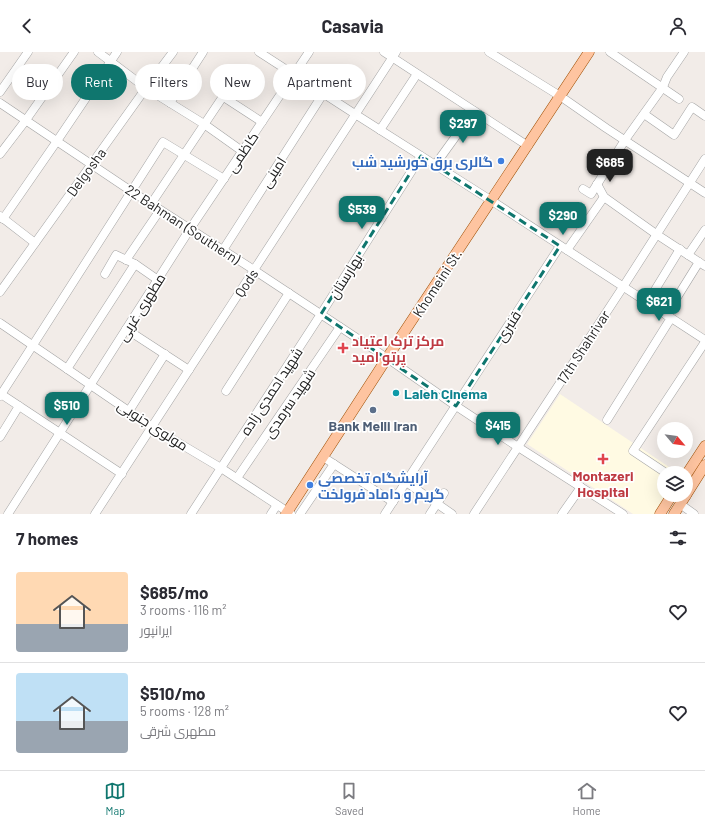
<!DOCTYPE html>
<html lang="en">
<head>
<meta charset="utf-8">
<style>
  body { margin:0; font-family:Barlow,Cairo,sans-serif; background:#f2f2f3; color:#2b2b33; height:100vh; display:flex; flex-direction:column; font-size:15px; white-space:nowrap }
  * { box-sizing:border-box; margin:0 }
  p { font-size:13px; color:#7c7c81 }
  .icon { flex:none; width:22px; height:22px; fill:none; stroke:currentColor; stroke-width:2; stroke-linecap:round; stroke-linejoin:round }
  .map { position:relative; height:462px; overflow:hidden }
  .drawer { display:flex; flex-direction:column; background:#fff; flex:1 }
  .drawer>* { flex:none }
  .banner { position:absolute; left:12px; top:12px; width:400px; height:36px; display:flex; gap:8px }
  .needle { width:26px; rotate:119deg }
  .controls { position:absolute; left:657px; top:370px; display:grid; gap:8px }
  .controls a { display:grid; place-items:center; width:36px; height:36px; border-radius:50%; background:#fff; box-shadow:0 4px 16px #0002; font-size:20px }
  .price { position:absolute; translate:-50% -34px; padding:0 9px; border-radius:8px; background:#0f766e; color:#fff; font-size:13px; line-height:26px; filter:drop-shadow(0 1px 2px #0008) }
  .price::after { content:''; position:absolute; left:50%; top:24px; width:12px; height:9px; margin-left:-6px; background:inherit; clip-path:polygon(0 0,100% 0,50% 100%) }
  .price.on { background:#222; color:#fff }
  ul { padding:0; list-style:none }
  li { display:flex; align-items:center; gap:12px; height:100px; padding:0 16px }
  li+li { border-top:1px solid #e1e1e2 }
  li span { display:grid; place-items:center; flex:none; width:112px; height:80px; border-radius:4px; color:#555 }
  li>.icon { margin-inline-start:auto }
  span .icon { width:48px; height:48px; fill:#fffc; stroke-width:1 }
  li b { font-size:17px }
  h2 { display:flex; justify-content:space-between; align-items:center; height:48px; padding:0 16px; font-size:17px }
  .tag { padding:0 14px; border-radius:18px; background:#fff; box-shadow:0 4px 16px #0002; font-size:14px; line-height:36px }
  .tag.on { background:#0f766e; color:#fff }
  header { display:flex; justify-content:space-between; align-items:center; height:52px; padding:0 16px; background:#fff; font-size:18px; font-weight:700 }
  .menu { display:flex; justify-content:space-around; align-items:center; height:56px; border-top:1px solid #e1e1e2; background:#fff; font-size:11px; color:#7c7c81 }
  .menu a { display:grid; justify-items:center; gap:2px }
  .menu .on { color:#0f766e }
  .map>svg:first-child { display:block }
</style>
</head>
<body>
<header><svg class="icon" aria-label="back" viewBox="0 0 24 24"><path d="M15 5l-7 7 7 7"/></svg>Casavia<svg class="icon" aria-label="person" viewBox="0 0 24 24"><circle cx="12" cy="8" r="4"/><path d="M4 21q1-7 8-7t8 7"/></svg></header>
<div class="map">
<svg width="705" height="462" viewBox="0 0 705 462">
  <rect width="100%" height="100%" fill="#f2ece8"/>
  <polygon fill="#fffae3" points="560,342 678,421 664,421 664,443 668,443 655,462 633,462 527,392"/>
  <g fill="none" stroke-linecap="round" stroke-linejoin="round">
    <g stroke="#a5a5a5" stroke-width="9">
      <g id="minor">
        <polyline points="98,0 146,36 204,72 242,99"/>
        <polyline points="259,0 355,62 492,149 705,288"/>
        <polyline points="384,0 528,94"/>
        <polyline points="489,0 560,44 606,76 705,141"/>
        <polyline points="610,0 679,47"/>
        <polyline points="0,40 28,0"/>
        <polyline points="222,44 262,70"/>
        <polyline points="0,51 131,139 254,218 387,306 456,354 518,395 623,462"/>
        <polyline points="170,51 203,0"/>
        <polyline points="644,62 674,83 692,55 705,64"/>
        <polyline points="380,78 417,22"/>
        <polyline points="0,102 26,68 74,0"/>
        <polyline points="435,113 474,59"/>
        <polyline points="597,132 604,145 656,182 705,214"/>
        <polyline points="583,137 591,142 625,88 663,35 667,25 684,0"/>
        <polyline points="151,152 234,28"/>
        <polyline points="0,164 35,191"/>
        <polyline points="3,167 57,89 117,0"/>
        <polyline points="223,198 323,42"/>
        <polyline points="567,198 604,145"/>
        <polyline points="688,203 705,178"/>
        <polyline points="126,208 160,158"/>
        <polyline points="105,222 116,203 135,212 158,228"/>
        <polyline points="0,240 146,36 173,0"/>
        <polyline points="647,251 680,197"/>
        <polyline points="666,263 699,210"/>
        <polyline points="0,271 152,375 221,416 291,462"/>
        <polyline points="126,277 189,318"/>
        <polyline points="67,317 135,212"/>
        <polyline points="226,339 289,241"/>
        <polyline points="1,342 122,422"/>
        <polyline points="0,344 33,293 163,90 224,127"/>
        <polyline points="129,359 165,302"/>
        <polyline points="607,368 671,266"/>
        <polyline points="0,385 19,354"/>
        <polyline points="323,405 393,450"/>
        <polyline points="666,421 633,399 705,290"/>
        <polyline points="237,426 340,275"/>
        <polyline points="406,430 452,462"/>
        <polyline points="680,452 694,462"/>
        <polyline points="8,462 190,177 309,0"/>
        <polyline points="95,462 396,0"/>
        <polyline points="191,462 321,262 421,104"/>
        <polyline points="271,462 277,453"/>
        <polyline points="300,462 334,412"/>
        <polyline points="385,462 560,194"/>
        <polyline points="430,462 444,441"/>
        <polyline points="474,462 623,235 705,107"/>
        <polyline points="562,462 581,435"/>
      </g>
    </g>
    <g stroke="#9e4d00" stroke-width="11">
      <g id="major">
        <polyline points="686,423 705,394"/>
        <polyline points="686,443 705,413"/>
        <polyline points="286,462 387,306 589,0"/>
        <polyline points="660,462 672,443"/>
        <polyline points="674,462 686,443"/>
      </g>
    </g>
    <use href="#minor" stroke="#fff" stroke-width="8"/>
    <use href="#major" stroke="#fec4a0" stroke-width="10"/>
  </g>
  <path fill="none" stroke="#0f766e" stroke-width="3" stroke-dasharray="8 5" stroke-linejoin="round" d="M421 104 560 194 456 354 321 262Z"/>
  <g fill="#3f7fe0" stroke="#fff" stroke-width="1.5">
    <circle cx="501" cy="109" r="4"/>
    <circle cx="310" cy="433" r="4"/>
  </g>
  <g fill="#e0444e" stroke="#fff" stroke-width="1.5">
    <path d="M341 290h4v4h4v4h-4v4h-4v-4h-4v-4h4z"/>
    <path d="M601 401h4v4h4v4h-4v4h-4v-4h-4v-4h4z"/>
  </g>
  <circle fill="#0f9aa8" stroke="#fff" stroke-width="1.5" cx="396" cy="341" r="4"/>
  <circle fill="#5c6f8a" stroke="#fff" stroke-width="1.5" cx="373" cy="358" r="4"/>
  <g text-anchor="middle" dominant-baseline="central" stroke-width="3.5" stroke-linejoin="round" paint-order="stroke">
    <g font-size="14" fill="#212121" stroke="#fff">
      <text transform="translate(242 100) rotate(-56)">کاظمی</text>
      <text transform="translate(86 120) rotate(-54)">Delgosha</text>
      <text transform="translate(273 120) rotate(-57)">امینی</text>
      <text transform="translate(183 172) rotate(33)">22 Bahman (Southern)</text>
      <text transform="translate(345 224) rotate(-58)">بهارستان</text>
      <text transform="translate(246 231) rotate(-57)">Qods</text>
      <text transform="translate(437 231) rotate(-57)">Khomeini St.</text>
      <text transform="translate(141 255) rotate(-58)">مطهری غربی</text>
      <text transform="translate(508 274) rotate(-57)">قنبری</text>
      <text transform="translate(583 295) rotate(-57)">17th Shahrivar</text>
      <text transform="translate(271 339) rotate(-57)">شهید احمدی زاده</text>
      <text transform="translate(289 351) rotate(-56)">شهید سرمدی</text>
      <text transform="translate(153 373) rotate(33)">مولوی جنوبی</text>
    </g>
    <g font-size="14" font-weight="bold" fill="#366cbe" stroke="#fff" text-anchor="end">
      <text x="493" y="109">گالری برق خورشید شب</text>
      <text x="318" y="425" text-anchor="start">آرایشگاه تخصصی<tspan x="318" dy="16">گریم و داماد فرولخت</tspan></text>
    </g>
    <g font-size="14" font-weight="bold" fill="#be3a42" stroke="#fff" text-anchor="start">
      <text x="352" y="288">مرکز ترک اعتیاد<tspan x="352" dy="16">پرتو امید</tspan></text>
      <text x="603" y="423" text-anchor="middle">Montazeri<tspan x="603" dy="16">Hospital</tspan></text>
    </g>
    <g font-size="14" font-weight="bold" fill="#0d838f" stroke="#fff" text-anchor="start">
      <text x="404" y="341">Laleh Cinema</text>
    </g>
    <g font-size="14" font-weight="bold" fill="#4e5e75" stroke="#fff">
      <text x="373" y="373">Bank Melli Iran</text>
    </g>
  </g>
</svg>
<div class="controls">
<a><svg class="needle" viewBox="-14 -14 28 28"><path d="M0-13l5 13h-10z" fill="#e53935"/><path d="M0 13l5-13h-10z" fill="#7c7c81"/></svg></a>
<a><svg class="icon" aria-label="layers" viewBox="0 0 24 24"><path d="M12 4l9 5-9 5-9-5zM3 14l9 5 9-5"/></svg></a>
</div>
<b class="price" style="left:463px;top:92px">$297</b>
<b class="price on" style="left:610px;top:131px">$685</b>
<b class="price" style="left:362px;top:178px">$539</b>
<b class="price" style="left:563px;top:184px">$290</b>
<b class="price" style="left:659px;top:270px">$621</b>
<b class="price" style="left:67px;top:374px">$510</b>
<b class="price" style="left:498px;top:394px">$415</b>
<div class="banner">
<a class="tag">Buy</a>
<a class="tag on">Rent</a>
<a class="tag">Filters</a>
<a class="tag">New</a>
<a class="tag">Apartment</a>
</div>
</div>
<section class="drawer">
<h2>7 homes<svg class="icon" aria-label="filters" viewBox="0 0 24 24"><path d="M4 7h16M4 17h16"/><circle cx="9" cy="7" r="2"/><circle cx="15" cy="17" r="2"/></svg></h2>
<ul>
<li><span style="background:linear-gradient(#ffd9b3 65%,#9aa5b1 0)"><svg class="icon" aria-label="home" viewBox="0 0 24 24"><path d="M3 11l9-7 9 7M6 9v11h12V9"/></svg></span><div><b>$685/mo</b><p>3 rooms · 116 m²</p><p>ایرانپور</p></div><svg class="icon" aria-label="heart" viewBox="0 0 24 24"><path d="M12 20l-8-8c-3-5 5-10 8-4 3-6 11-1 8 4z"/></svg></li>
<li><span style="background:linear-gradient(#bfe0f5 60%,#9aa5b1 0)"><svg class="icon" aria-label="home" viewBox="0 0 24 24"><path d="M3 11l9-7 9 7M6 9v11h12V9"/></svg></span><div><b>$510/mo</b><p>5 rooms · 128 m²</p><p>مطهری شرقی</p></div><svg class="icon" aria-label="heart" viewBox="0 0 24 24"><path d="M12 20l-8-8c-3-5 5-10 8-4 3-6 11-1 8 4z"/></svg></li>
</ul>
</section>
<nav class="menu">
<a class="on"><svg class="icon" aria-label="map" viewBox="0 0 24 24"><path d="M3 6l6-2 6 2 6-2v14l-6 2-6-2-6 2zM9 4v14M15 6v14"/></svg>Map</a>
<a><svg class="icon" aria-label="saved" viewBox="0 0 24 24"><path d="M7 4h10v16l-5-4-5 4z"/></svg>Saved</a>
<a><svg class="icon" aria-label="home" viewBox="0 0 24 24"><path d="M3 11l9-7 9 7M6 9v11h12V9"/></svg>Home</a>
</nav>
</body>
</html>
